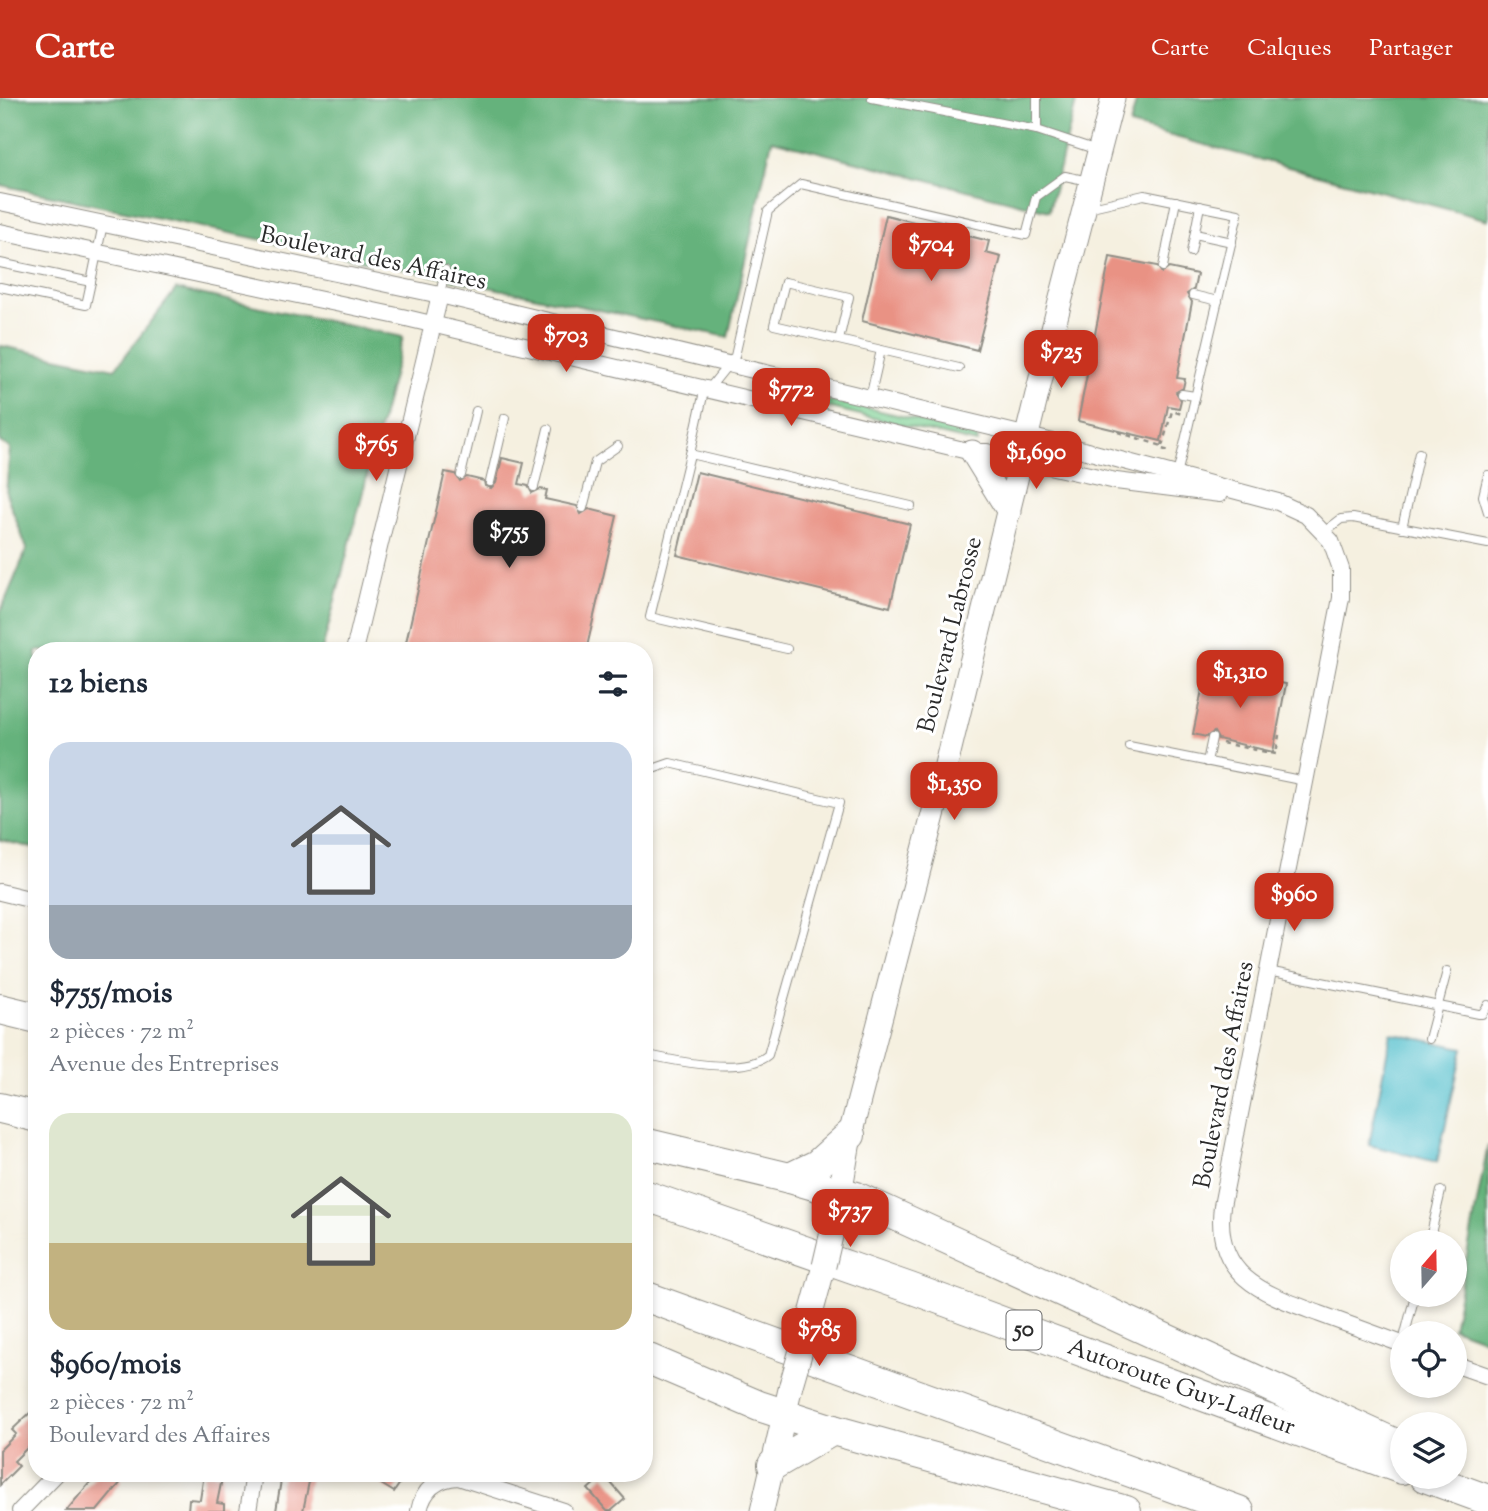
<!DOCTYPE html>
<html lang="fr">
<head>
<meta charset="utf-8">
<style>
  body { margin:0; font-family:"Sorts Mill Goudy",serif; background:#f6f6f7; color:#1f2937; height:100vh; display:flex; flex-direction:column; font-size:26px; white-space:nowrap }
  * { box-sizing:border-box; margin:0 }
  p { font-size:23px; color:#747a83 }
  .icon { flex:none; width:38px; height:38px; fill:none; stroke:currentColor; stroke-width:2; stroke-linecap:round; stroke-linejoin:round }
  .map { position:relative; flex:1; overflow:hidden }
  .side { position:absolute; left:28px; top:544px; width:625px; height:840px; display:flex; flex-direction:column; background:#fff; border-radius:28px; box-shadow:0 4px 10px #0003 }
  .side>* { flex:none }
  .needle { width:46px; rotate:20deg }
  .fabs { position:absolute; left:1390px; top:1132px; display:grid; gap:14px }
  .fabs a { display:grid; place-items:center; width:77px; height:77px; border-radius:50%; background:#fff; box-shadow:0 4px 10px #0003; font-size:35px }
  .price { position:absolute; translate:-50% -60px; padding:0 16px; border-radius:14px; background:#c8321e; color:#fff; font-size:23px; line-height:46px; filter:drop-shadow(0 2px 4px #0008) }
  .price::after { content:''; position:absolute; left:50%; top:42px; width:21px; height:16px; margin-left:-10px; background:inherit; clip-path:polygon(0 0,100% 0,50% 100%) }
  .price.selected { background:#222; color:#fff }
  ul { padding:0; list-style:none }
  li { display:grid; align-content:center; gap:14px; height:371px; padding:0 21px }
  li span { display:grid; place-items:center; height:217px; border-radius:21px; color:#555 }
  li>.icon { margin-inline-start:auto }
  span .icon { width:126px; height:126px; fill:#fffc; stroke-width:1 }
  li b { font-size:30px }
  h2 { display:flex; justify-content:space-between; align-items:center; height:84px; padding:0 21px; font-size:30px }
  header { display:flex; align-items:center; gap:42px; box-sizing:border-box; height:98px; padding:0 35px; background:#c8321e; color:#fff }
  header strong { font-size:33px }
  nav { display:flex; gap:38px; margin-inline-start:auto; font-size:24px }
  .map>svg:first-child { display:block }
</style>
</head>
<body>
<header>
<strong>Carte</strong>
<nav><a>Carte</a><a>Calques</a><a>Partager</a></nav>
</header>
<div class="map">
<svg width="1488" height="1413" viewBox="0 0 1488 1413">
  <rect width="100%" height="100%" fill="#fff"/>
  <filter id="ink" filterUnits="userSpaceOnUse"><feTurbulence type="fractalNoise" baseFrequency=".0143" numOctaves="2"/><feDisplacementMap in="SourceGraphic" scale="14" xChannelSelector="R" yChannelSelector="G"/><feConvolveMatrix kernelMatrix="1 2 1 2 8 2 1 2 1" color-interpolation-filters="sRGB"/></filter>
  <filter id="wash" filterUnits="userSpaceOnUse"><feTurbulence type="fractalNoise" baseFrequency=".00686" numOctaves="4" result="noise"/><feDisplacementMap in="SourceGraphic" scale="28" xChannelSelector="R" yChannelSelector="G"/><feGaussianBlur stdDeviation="1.57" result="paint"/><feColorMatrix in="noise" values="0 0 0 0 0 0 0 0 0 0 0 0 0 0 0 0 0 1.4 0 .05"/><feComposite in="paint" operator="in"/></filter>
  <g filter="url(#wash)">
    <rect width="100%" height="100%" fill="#f5f0e0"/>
    <path fill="#7cd092" stroke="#547e5e" stroke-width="2" d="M802 300C863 306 920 322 978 340L977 345 802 303Z"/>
    <g fill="#65b27c" stroke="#486e54" stroke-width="2">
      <polygon points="0,0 1077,0 1049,113 772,42 728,239 0,87"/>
      <polygon points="1137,0 1488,0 1488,122 1130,27"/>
      <polygon points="176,191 403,239 322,553 37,553 37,751 0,742 0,515 27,451 6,395 10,350 0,344 0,251 1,248 115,271"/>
      <polygon points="1488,1047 1488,1243 1453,1230"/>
    </g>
    <polygon fill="#53bfcc" stroke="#3f757c" stroke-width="2" points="1391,935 1463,950 1437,1064 1369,1047"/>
    <g id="blocks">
      <g fill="#e99284">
        <polygon points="886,117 989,143 986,155 1001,159 977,252 862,223"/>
        <polygon points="1110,159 1157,168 1162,175 1169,170 1197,176 1194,191 1187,196 1192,204 1177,280 1185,281 1183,290 1176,294 1181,302 1179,310 1168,308 1161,343 1078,323"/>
        <polygon points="502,360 524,365 519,386 528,388 532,395 540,391 547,392 545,401 577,408 581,416 589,411 617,418 586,553 404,553 445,374 455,376 460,383 467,379 484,383 485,388 491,390 496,385"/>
        <polygon points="697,374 910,426 890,509 677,457"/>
        <polygon points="1206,572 1286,586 1273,654 1218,641 1214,634 1206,639 1193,636"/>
        <polygon points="37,1308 37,1340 14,1363 19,1368 0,1387 0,1352 16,1336 12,1332"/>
        <polygon points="97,1376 113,1376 122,1383 97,1413 66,1413"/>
        <polygon points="204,1376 223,1376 217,1405 224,1406 224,1413 188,1413 189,1401 200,1402"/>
        <polygon points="282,1376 310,1379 303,1413 276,1413"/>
        <polygon points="365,1376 406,1376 394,1394"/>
        <polygon points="604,1377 625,1401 611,1413 607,1413 588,1391"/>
      </g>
    </g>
  </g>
  <g filter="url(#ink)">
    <use href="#blocks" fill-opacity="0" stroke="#908e86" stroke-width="2"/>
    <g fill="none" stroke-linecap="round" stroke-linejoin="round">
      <g stroke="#908e86" stroke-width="10">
        <g id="lane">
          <polyline points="872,0 1037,32 1097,52"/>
          <polyline points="1037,32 1037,0"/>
          <polyline points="1087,107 1096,108 1144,97 1238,116 1177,377"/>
          <polyline points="1195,136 1232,144"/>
          <polyline points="1191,154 1200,108"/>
          <polyline points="0,165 91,184 103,126"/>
          <polyline points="1163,169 1176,103"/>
          <polyline points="0,189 86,207 91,184"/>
          <polyline points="440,197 445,172"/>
          <polyline points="1193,197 1218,203"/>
          <polyline points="839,242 849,199 785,184 774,227 959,270"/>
          <polyline points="1182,296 1195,298"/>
          <polyline points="870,300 881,252"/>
          <polyline points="690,356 650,519 787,551"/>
          <polyline points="461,377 476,313"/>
          <polyline points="1488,377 1483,398 1488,414"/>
          <polyline points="490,384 505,320"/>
          <polyline points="534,389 548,331"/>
          <polyline points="911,408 690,356 703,298 735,258 768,113 801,86 1026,137 1036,99 1065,78 1089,83"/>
          <polyline points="583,410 595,364 618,348"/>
          <polyline points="1402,430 1419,355"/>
          <polyline points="1324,434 1341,421 1353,420 1488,446"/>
          <polyline points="1129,648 1305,683"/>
          <polyline points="1207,664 1212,640"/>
          <path d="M644 674 670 665 839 705 768 957C743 978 674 963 644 956"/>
          <polyline points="1268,873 1478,916 1482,916 1488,907"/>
          <polyline points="1429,941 1447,873"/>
          <polyline points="1429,1144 1441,1093"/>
          <polyline points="1405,1236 1415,1197"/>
        </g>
      </g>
      <g stroke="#908e86" stroke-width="18">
        <g id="street">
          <path d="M0 104 440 197 1053 344 1278 404 1306 417 1331 443 1341 471V500L1222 1108C1213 1180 1266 1196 1320 1216 1347 1226 1375 1236 1402 1246"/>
          <polyline points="0,134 402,219 972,354 987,354 1116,383 1220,396"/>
          <polyline points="354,553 440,197"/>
          <polyline points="0,794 37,803"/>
          <polyline points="1454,1266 1488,1278"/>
          <polyline points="20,1413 56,1376"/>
          <polyline points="248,1413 254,1376"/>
          <path d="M419 1413C423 1392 437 1380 458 1379L564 1413"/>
        </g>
      </g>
      <g stroke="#908e86" stroke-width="25">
        <g id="secondary">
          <polyline points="972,354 1009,414"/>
          <polyline points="838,1108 850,1037 944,675 1052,235 1113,0"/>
          <polyline points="804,1242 824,1168"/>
          <polyline points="762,1413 791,1287"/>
        </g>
      </g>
      <g stroke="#908e86" stroke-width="32">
        <g id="highway">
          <polyline points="0,911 37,920"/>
          <polyline points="0,1010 37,1019"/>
          <polyline points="644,1045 790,1080 856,1099 1402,1349"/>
          <polyline points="790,1080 817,1067 850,1037"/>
          <polyline points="644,1097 910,1190 1402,1371"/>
          <polyline points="644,1198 1239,1413"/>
          <polyline points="644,1259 759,1308 833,1332 1126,1413"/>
          <polyline points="773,1367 833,1332"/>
          <polyline points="1425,1379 1488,1402"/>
        </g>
      </g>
      <g stroke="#908e86" stroke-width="2.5" stroke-dasharray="5 5" stroke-linecap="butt">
        <polyline points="1118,334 1162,348 1162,351 1170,353"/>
        <polyline points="1162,348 1172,313 1182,316"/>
        <polyline points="1222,645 1276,656 1279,637"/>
      </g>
      <use href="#lane" stroke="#fff" stroke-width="8"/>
      <use href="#street" stroke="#fff" stroke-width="16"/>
      <use href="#secondary" stroke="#fff" stroke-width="23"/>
      <use href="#highway" stroke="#fff" stroke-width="30"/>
      <g stroke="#908e86" stroke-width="25" stroke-linecap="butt">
        <g id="secondary-bridge">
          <polyline points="824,1168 835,1121"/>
          <polyline points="791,1287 804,1242"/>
        </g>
      </g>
      <use href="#secondary-bridge" stroke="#fff" stroke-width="23"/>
    </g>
  </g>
  <g text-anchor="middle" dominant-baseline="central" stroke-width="6" stroke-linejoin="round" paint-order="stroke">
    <rect fill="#fff" stroke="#6b6b6b" stroke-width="2" x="1006.5" y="1212.5" width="35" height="39" rx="5"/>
    <g font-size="23" font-weight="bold" fill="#2b2b2b">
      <text x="1024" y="1232">50</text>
    </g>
    <g font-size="24" fill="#2b2b2b" stroke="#fff">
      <text transform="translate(373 161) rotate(12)">Boulevard des Affaires</text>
      <text transform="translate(951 537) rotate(-76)">Boulevard Labrosse</text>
      <text transform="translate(1225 977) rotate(-79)">Boulevard des Affaires</text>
      <text transform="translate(1181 1290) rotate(20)">Autoroute Guy-Lafleur</text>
    </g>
  </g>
</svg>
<div class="fabs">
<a><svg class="needle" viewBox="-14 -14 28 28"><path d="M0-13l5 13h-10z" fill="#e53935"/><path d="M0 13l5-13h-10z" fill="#747a83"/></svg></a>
<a><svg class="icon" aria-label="locate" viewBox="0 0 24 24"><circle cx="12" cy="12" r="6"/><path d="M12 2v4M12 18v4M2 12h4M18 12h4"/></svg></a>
<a><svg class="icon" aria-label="layers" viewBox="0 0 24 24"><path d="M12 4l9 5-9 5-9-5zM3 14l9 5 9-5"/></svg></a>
</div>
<b class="price" style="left:931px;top:185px">$704</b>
<b class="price" style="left:566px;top:276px">$703</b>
<b class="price" style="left:1061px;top:292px">$725</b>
<b class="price" style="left:791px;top:330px">$772</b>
<b class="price" style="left:376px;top:385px">$765</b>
<b class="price" style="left:1036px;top:393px">$1,690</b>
<b class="price selected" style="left:509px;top:472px">$755</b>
<b class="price" style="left:1240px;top:612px">$1,310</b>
<b class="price" style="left:954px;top:724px">$1,350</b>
<b class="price" style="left:1294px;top:835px">$960</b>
<b class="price" style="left:850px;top:1151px">$737</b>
<b class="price" style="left:819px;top:1270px">$785</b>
<section class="side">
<h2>12 biens<svg class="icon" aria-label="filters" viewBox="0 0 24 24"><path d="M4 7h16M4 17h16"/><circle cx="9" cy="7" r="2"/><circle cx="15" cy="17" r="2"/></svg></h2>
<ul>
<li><span style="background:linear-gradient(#c9d6e8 75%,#9aa5b1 0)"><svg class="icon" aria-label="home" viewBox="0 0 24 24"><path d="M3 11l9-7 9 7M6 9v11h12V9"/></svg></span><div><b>$755/mois</b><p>2 pièces · 72 m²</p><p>Avenue des Entreprises</p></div></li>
<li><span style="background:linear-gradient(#dfe7d0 60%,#c2b280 0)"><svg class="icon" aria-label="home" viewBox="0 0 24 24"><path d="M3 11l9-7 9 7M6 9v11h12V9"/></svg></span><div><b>$960/mois</b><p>2 pièces · 72 m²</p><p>Boulevard des Affaires</p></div></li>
</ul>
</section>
</div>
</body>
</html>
